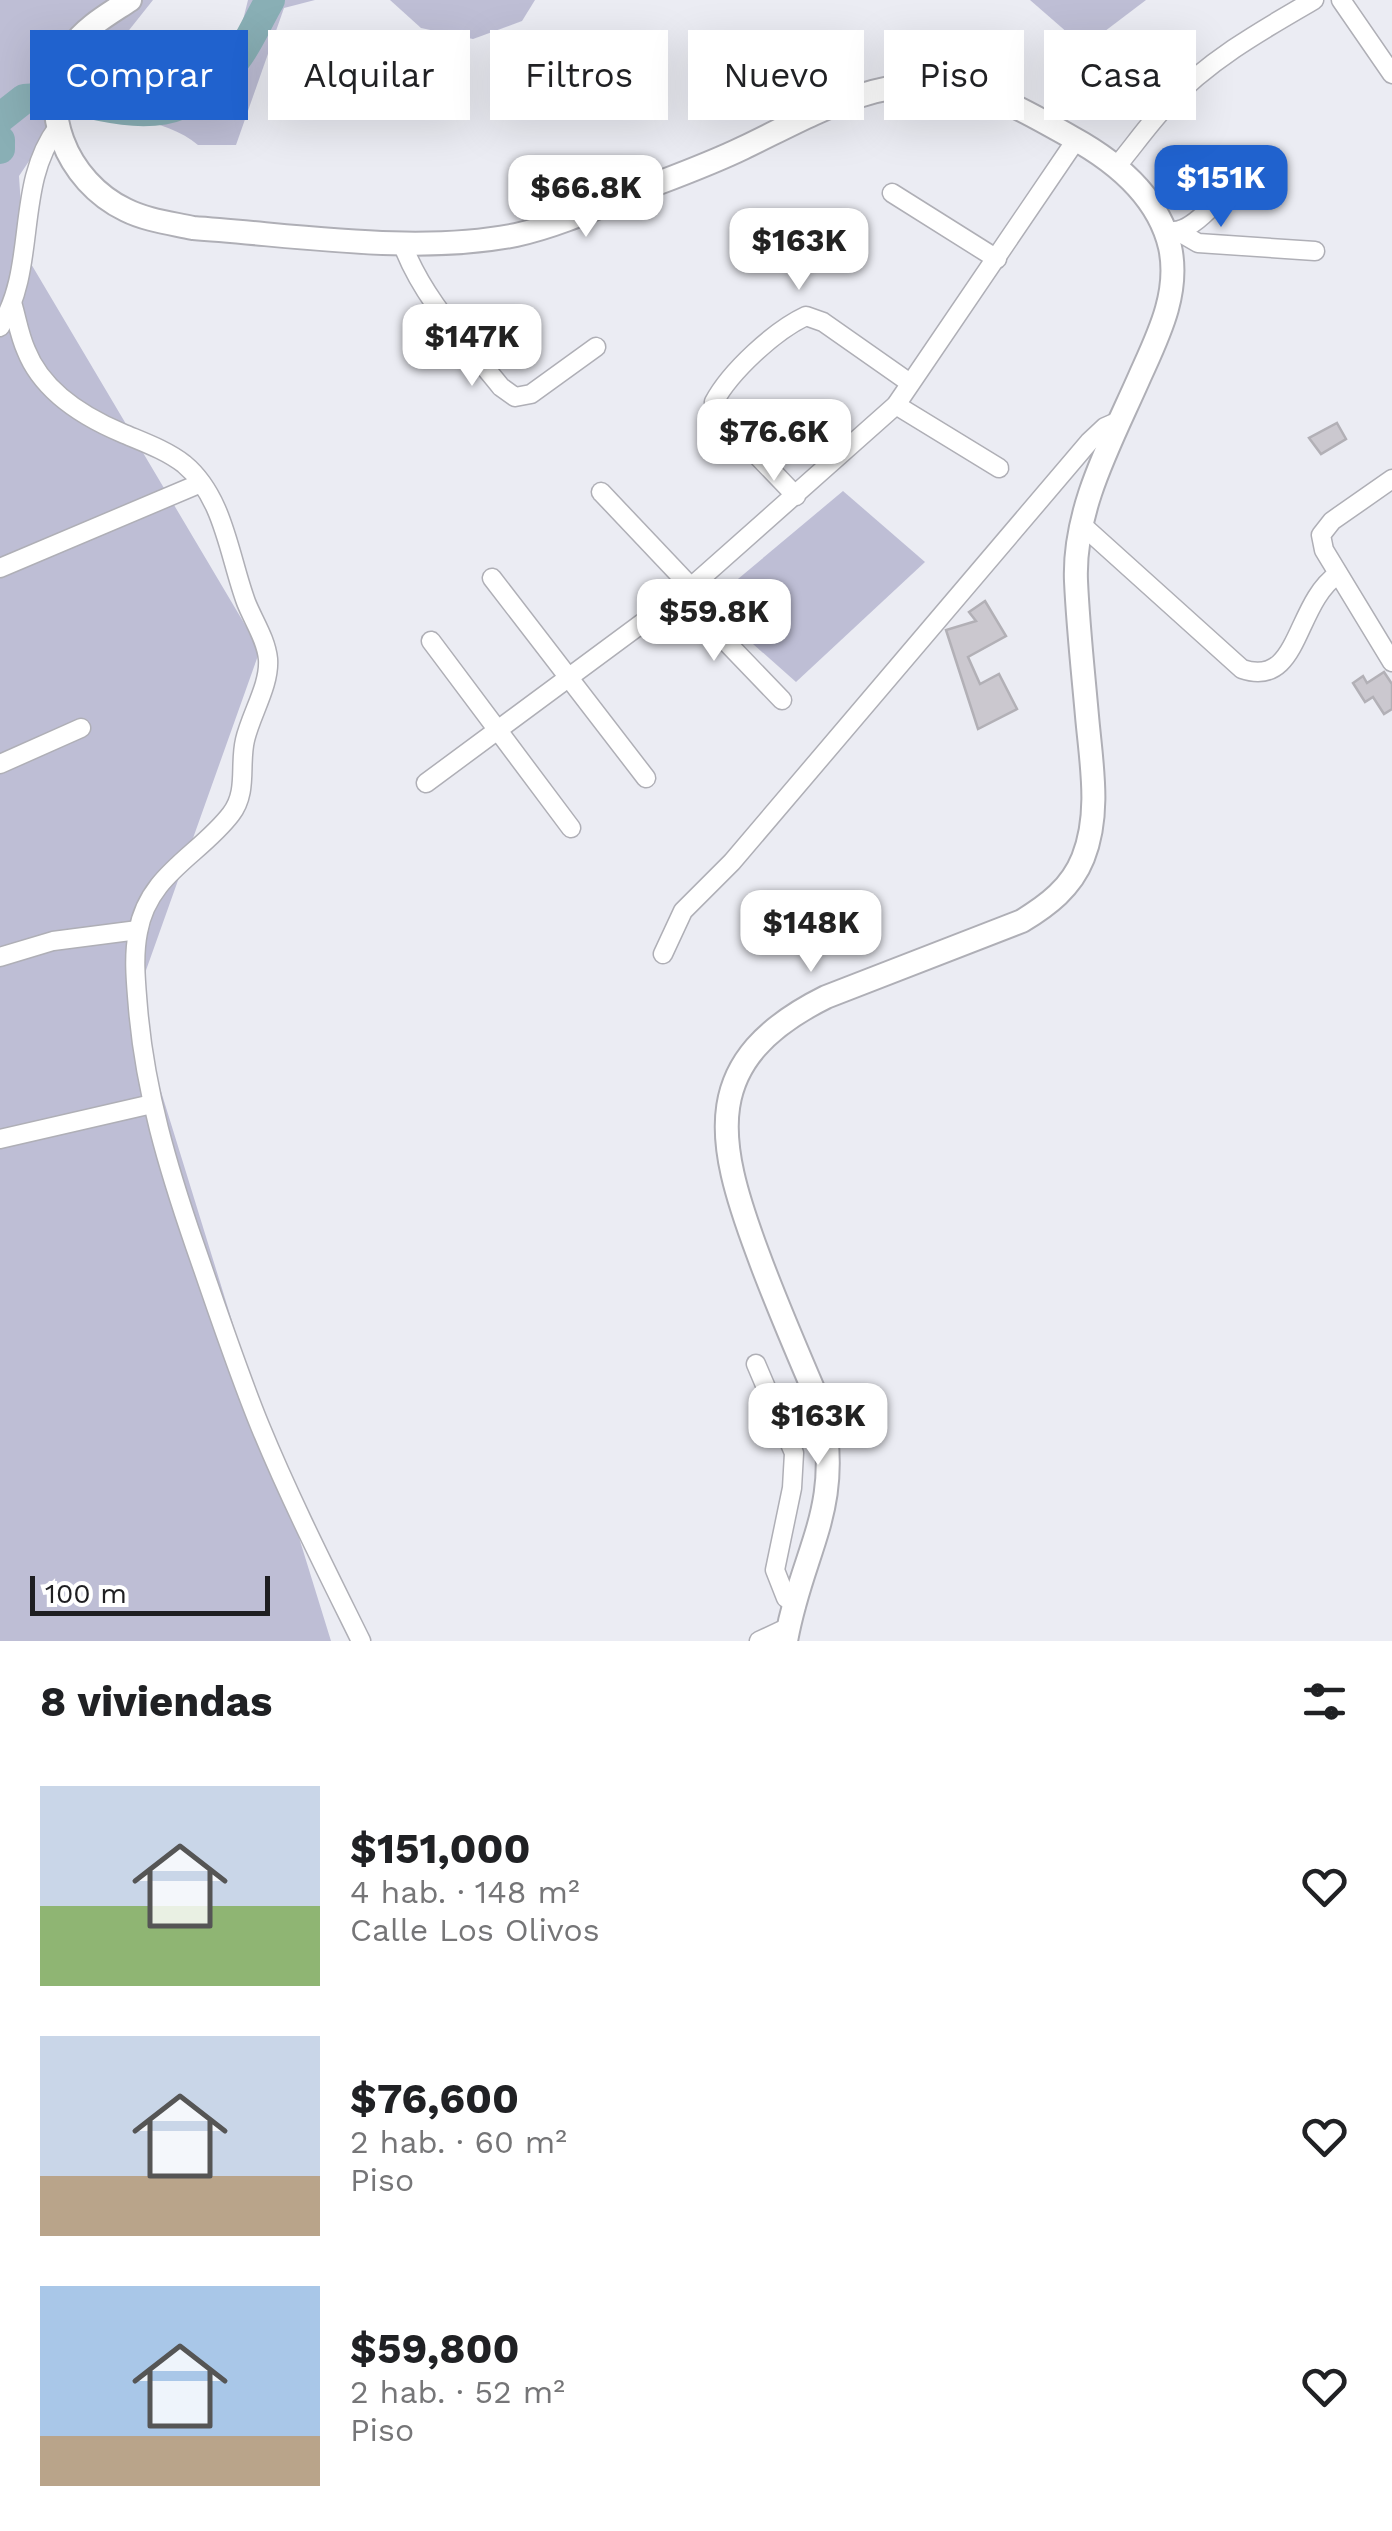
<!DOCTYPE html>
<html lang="es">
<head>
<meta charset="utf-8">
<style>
  body { margin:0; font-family:"Work Sans",sans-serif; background:#f6f6f6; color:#202124; height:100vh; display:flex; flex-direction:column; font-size:38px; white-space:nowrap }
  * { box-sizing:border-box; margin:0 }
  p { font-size:32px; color:#757577 }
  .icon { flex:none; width:55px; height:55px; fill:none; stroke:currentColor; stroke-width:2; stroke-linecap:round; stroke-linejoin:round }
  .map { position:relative; height:1641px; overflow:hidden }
  .drawer { display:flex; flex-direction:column; background:#fff; flex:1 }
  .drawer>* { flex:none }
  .banner { position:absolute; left:30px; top:30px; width:1332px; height:90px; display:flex; gap:20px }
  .scale { position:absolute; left:30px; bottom:25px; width:240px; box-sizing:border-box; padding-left:10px; border:5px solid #1e1e21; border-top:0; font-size:28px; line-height:35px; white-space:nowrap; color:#1e1e21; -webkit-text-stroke:8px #fff; paint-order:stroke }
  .price { position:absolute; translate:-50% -85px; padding:0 22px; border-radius:20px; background:#fff; color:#222; font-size:32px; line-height:65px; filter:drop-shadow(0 2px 5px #0008) }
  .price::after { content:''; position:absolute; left:50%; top:60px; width:30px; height:22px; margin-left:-15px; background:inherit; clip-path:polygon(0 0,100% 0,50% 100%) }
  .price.selected { background:#2062ce; color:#fff }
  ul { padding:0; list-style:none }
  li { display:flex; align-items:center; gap:30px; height:250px; padding:0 40px }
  li span { display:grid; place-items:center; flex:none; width:280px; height:200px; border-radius:0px; color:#555 }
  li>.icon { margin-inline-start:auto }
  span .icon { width:120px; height:120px; fill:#fffc; stroke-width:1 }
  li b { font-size:42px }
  h2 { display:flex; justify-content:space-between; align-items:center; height:120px; padding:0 40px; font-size:42px }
  .tag { padding:0 35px; border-radius:0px; background:#fff; box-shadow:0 10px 40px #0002; font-size:35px; line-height:90px }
  .tag.selected { background:#2062ce; color:#fff }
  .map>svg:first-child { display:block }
</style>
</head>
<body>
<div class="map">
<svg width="1392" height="1641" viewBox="0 0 1392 1641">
  <rect width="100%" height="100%" fill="#ebecf3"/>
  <g fill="#bebed5">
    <path d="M0 0H153L118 44 165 63 208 66 237 44 248 0H315L284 8 236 145H198C165 117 105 114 64 109L19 176 24 252 260 650 134 1004 331 1641H0Z"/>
    <polygon points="390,0 535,0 522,21 473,39 421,28"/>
    <polygon points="1030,0 1146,0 1084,47"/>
    <polygon points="843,491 925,562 796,682 708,604"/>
  </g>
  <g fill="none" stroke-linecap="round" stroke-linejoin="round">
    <g stroke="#89afb5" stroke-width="30">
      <path d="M77 101C144 117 188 121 234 62 249 44 258 20 270 0"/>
      <polyline points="0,118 24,99 52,97"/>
      <polyline points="0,140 0,149"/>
    </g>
  </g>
  <g fill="#cbc8cf" stroke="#b2b0b6" stroke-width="2.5">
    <polygon points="1337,423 1346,439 1321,454 1309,438"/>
    <polygon points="985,601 1006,636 968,657 980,684 999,674 1017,709 978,729 946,630 976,621 969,612"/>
    <polygon points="1384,672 1392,684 1392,709 1384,714 1373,697 1365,702 1353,683 1363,676 1367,683"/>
  </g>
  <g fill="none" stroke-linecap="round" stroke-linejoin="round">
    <g stroke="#afafb6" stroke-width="21">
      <g id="minor">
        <polyline points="1341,0 1392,74"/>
        <path d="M1116 167C1133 147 1148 125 1166 106 1207 61 1262 30 1314 0"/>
        <polyline points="892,193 997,259"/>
        <path d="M1174 231C1199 230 1233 181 1250 161"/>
        <polyline points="1179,232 1198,243 1315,251"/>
        <path d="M402 243C422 298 464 341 501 387L515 397 531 394 596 347"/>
        <path d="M13 306C17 320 20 337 26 350 42 391 84 417 122 433 143 442 166 450 184 464 224 497 229 556 246 602 253 620 266 639 268 659 270 685 251 714 245 740 239 765 248 792 231 814 200 855 148 874 138 932 133 957 136 983 138 1008 145 1091 168 1168 195 1246 216 1306 236 1367 260 1426 290 1499 326 1570 361 1641"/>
        <path d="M0 327C38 267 14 185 58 127"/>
        <polyline points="896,405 999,468"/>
        <polyline points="1392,479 1332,521 1321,535 1324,550 1392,662"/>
        <polyline points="601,492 691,587"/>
        <path d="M796 496 725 422 714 402C730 372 774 331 806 316L823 322 910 383"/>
        <path d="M1081 524 1242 669C1300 689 1294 604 1338 574"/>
        <polyline points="0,568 201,483"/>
        <polyline points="492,578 646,778"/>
        <polyline points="681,595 782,700"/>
        <polyline points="431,641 571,828"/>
        <polyline points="0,764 81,728"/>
        <polyline points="426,783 691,587 896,405 1076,140"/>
        <polyline points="663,954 683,911 732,862 1089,442 1105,427 1121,420"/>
        <polyline points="0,957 53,941 138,930"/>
        <polyline points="0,1139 152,1104"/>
        <polyline points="756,1364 794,1453 792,1488 775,1570 786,1598 796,1605"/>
        <polyline points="759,1641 789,1627"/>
      </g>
    </g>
    <g stroke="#afafb6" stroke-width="26">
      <path id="tertiary" d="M130 0C109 14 85 27 71 48 34 106 67 182 126 210 146 220 170 223 193 228 295 235 416 255 516 235 557 226 596 208 635 192 671 178 708 165 743 148 808 117 871 78 946 85 989 89 1034 116 1071 137 1115 161 1158 196 1170 247 1180 293 1158 336 1140 376 1112 440 1073 509 1076 581 1078 626 1083 671 1087 716 1091 762 1101 813 1083 858 1071 888 1048 905 1022 921L826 997C699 1060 715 1139 758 1254 777 1306 800 1358 822 1410 843 1510 802 1550 786 1641"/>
    </g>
    <use href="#minor" stroke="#fff" stroke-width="18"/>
    <use href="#tertiary" stroke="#fff" stroke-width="22"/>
  </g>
</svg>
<div class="scale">100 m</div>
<b class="price selected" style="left:1221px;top:230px">$151K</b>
<b class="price" style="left:586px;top:240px">$66.8K</b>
<b class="price" style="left:799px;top:293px">$163K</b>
<b class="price" style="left:472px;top:389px">$147K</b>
<b class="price" style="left:774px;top:484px">$76.6K</b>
<b class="price" style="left:714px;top:664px">$59.8K</b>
<b class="price" style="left:811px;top:975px">$148K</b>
<b class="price" style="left:818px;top:1468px">$163K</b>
<div class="banner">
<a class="tag selected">Comprar</a>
<a class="tag">Alquilar</a>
<a class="tag">Filtros</a>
<a class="tag">Nuevo</a>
<a class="tag">Piso</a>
<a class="tag">Casa</a>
</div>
</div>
<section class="drawer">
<h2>8 viviendas<svg class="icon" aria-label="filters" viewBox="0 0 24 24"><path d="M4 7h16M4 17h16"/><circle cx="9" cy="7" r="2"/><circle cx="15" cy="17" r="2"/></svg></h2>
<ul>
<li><span style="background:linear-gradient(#c9d6e8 60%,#8fb573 0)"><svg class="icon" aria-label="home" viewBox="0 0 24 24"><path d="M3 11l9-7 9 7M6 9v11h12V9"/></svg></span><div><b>$151,000</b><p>4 hab. · 148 m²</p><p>Calle Los Olivos</p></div><svg class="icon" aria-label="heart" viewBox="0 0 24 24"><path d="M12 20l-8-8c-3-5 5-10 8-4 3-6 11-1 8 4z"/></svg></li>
<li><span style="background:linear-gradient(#c9d6e8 70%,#b9a48a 0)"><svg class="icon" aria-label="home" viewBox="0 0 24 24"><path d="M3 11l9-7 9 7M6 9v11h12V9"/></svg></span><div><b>$76,600</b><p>2 hab. · 60 m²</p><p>Piso</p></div><svg class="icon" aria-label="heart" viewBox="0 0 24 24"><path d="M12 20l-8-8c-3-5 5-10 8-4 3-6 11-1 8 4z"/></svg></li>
<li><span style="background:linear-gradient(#a9c7e8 75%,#b9a48a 0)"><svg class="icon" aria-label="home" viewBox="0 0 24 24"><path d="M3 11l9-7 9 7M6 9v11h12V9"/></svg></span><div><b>$59,800</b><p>2 hab. · 52 m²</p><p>Piso</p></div><svg class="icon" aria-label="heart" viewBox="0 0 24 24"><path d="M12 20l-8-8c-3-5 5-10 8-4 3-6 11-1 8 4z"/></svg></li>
</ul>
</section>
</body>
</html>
